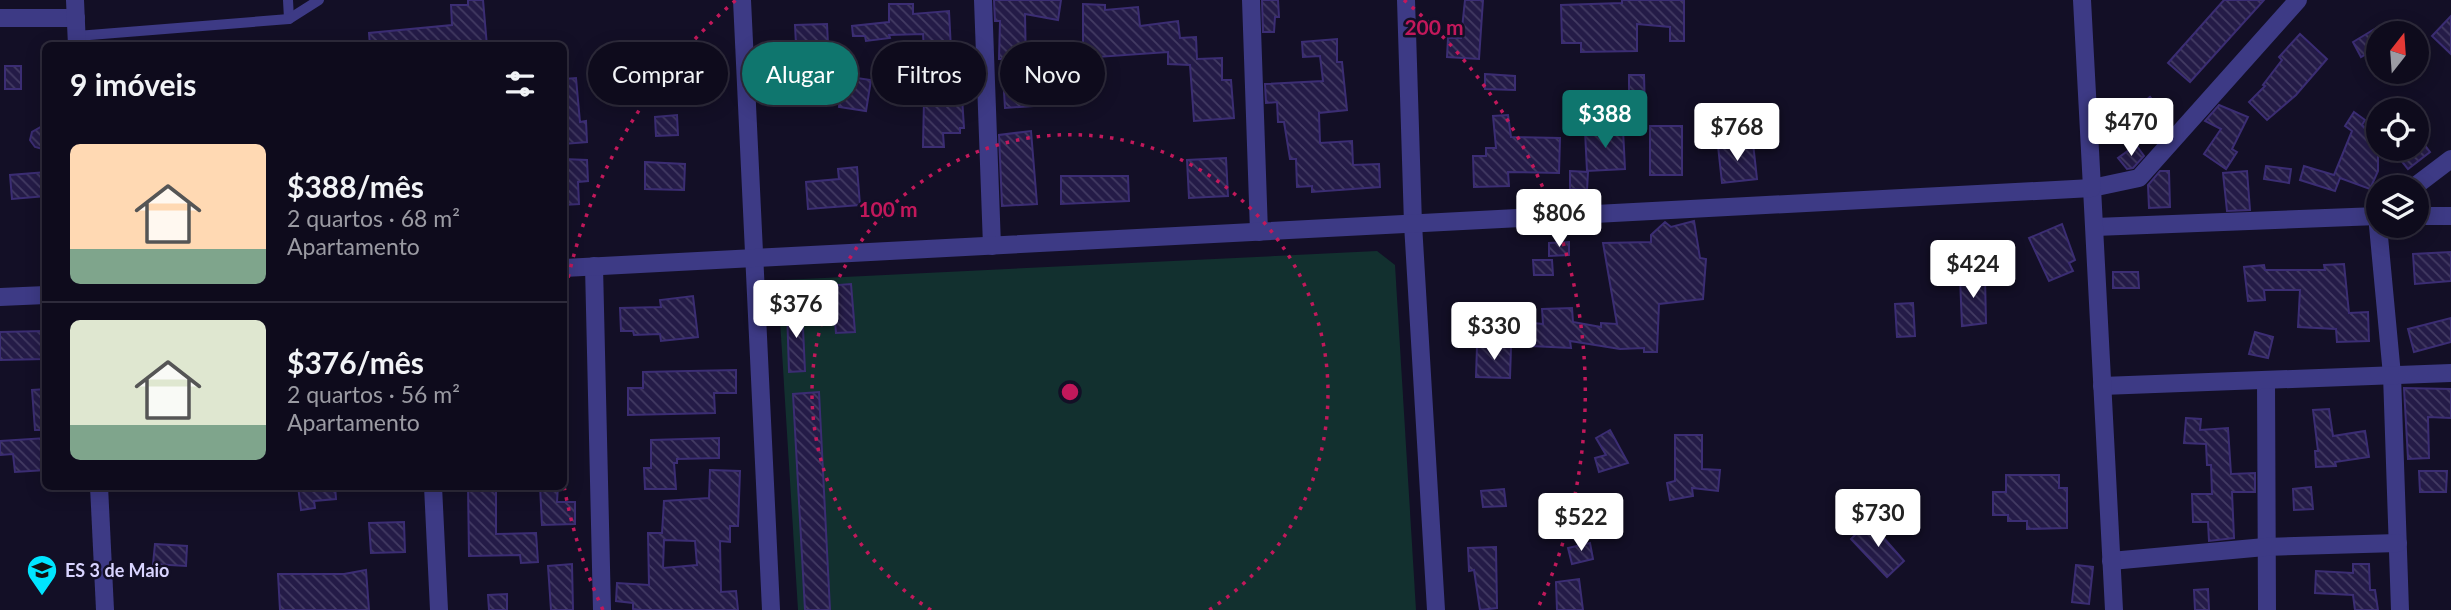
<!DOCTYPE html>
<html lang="pt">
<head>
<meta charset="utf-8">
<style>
  body { margin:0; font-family:Lato,sans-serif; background:#171425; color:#f1f3f6; height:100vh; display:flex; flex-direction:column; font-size:26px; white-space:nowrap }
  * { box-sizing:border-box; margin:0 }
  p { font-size:23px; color:#9b9ba3 }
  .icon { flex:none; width:38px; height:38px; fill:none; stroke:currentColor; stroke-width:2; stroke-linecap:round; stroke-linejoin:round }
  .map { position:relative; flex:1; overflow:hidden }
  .panel { position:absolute; left:42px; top:42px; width:525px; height:448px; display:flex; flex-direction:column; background:#0e0b1c; border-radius:10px; box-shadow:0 4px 18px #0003,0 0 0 2px #2e2b3b }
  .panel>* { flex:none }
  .hud { position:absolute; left:588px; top:42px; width:665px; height:63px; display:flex; gap:14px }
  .needle { width:46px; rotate:17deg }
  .fabs { position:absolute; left:2366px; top:21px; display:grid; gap:14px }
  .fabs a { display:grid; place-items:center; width:63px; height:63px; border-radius:50%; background:#0e0b1c; box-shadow:0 4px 18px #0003,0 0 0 2px #2e2b3b; font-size:35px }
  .price { position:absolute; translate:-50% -60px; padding:0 16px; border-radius:7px; background:#fff; color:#222; font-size:23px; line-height:46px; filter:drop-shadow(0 2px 4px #0008) }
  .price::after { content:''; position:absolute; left:50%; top:42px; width:21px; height:16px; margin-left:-10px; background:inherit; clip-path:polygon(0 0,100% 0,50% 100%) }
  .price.active { background:#0f766e; color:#fff }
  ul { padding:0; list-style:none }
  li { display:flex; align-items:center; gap:21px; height:175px; padding:0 28px }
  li+li { border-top:2px solid #2e2b3b }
  li span { display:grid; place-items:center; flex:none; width:196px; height:140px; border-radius:10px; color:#555 }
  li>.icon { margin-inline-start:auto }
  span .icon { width:84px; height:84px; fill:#fffc; stroke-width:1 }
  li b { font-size:30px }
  h2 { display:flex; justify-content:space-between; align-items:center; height:84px; padding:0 28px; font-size:30px }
  .pill { padding:0 24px; border-radius:32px; background:#0e0b1c; box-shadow:0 4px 18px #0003,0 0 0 2px #2e2b3b; font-size:24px; line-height:63px }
  .pill.active { background:#0f766e; color:#fff }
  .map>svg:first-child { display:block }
</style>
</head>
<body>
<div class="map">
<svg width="2451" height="610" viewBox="0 0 2451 610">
  <defs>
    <pattern id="building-back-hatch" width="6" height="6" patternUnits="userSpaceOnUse" patternTransform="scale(1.75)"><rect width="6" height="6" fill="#241b47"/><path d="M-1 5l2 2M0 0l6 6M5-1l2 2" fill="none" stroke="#433b63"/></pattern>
  </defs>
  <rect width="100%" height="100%" fill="#130f26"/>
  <polygon fill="#12302f" points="1377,251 1395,265 1416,610 798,610 780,320 783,280"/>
  <g fill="url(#building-back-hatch)" stroke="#3b2d73" stroke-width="2" fill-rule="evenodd">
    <polygon points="468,0 483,0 487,46 370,46 369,33 452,25 451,5 468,5"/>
    <polygon points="994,0 1061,0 1058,20 1025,14 1026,68 1065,65 1066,80 1031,82 1033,106 1005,108 1002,59 999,59 1000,21 995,21"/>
    <polygon points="1262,0 1278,0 1279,17 1275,17 1274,32 1263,32"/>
    <polygon points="1465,0 1483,0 1479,59 1447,57 1448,38 1461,38"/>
    <polygon points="1622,0 1684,0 1684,41 1670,41 1670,27 1637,24 1637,51 1581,52 1581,43 1562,43 1561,5 1622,3"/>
    <polygon points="2224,0 2264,0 2190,82 2168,63"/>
    <polygon points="889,4 913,4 913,14 949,11 951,49 924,51 923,34 889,35 890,38 866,41 865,36 853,36 852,26 889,22"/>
    <polygon points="1083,4 1105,5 1105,10 1138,7 1140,26 1178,21 1180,38 1196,37 1197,59 1222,58 1222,80 1231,80 1234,118 1194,121 1190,65 1168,64 1168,52 1083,58"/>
    <polygon points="2451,16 2451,54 2432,36"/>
    <polygon points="827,24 828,44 796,45 795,25"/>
    <polygon points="2378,27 2378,47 2361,57 2353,42"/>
    <polygon points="2300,34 2327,59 2296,95 2267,120 2249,102 2265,86 2263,85 2282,60 2279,57"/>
    <polygon points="1337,39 1337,62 1342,62 1347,110 1319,113 1320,143 1352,141 1353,165 1379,164 1380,187 1312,192 1312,186 1297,187 1296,159 1290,159 1284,122 1278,122 1277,102 1266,103 1265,84 1323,81 1320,56 1303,57 1302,42"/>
    <rect x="692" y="53" width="20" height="15"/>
    <rect x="5" y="66" width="16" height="23"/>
    <polygon points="1485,74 1515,76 1515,90 1485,89"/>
    <polygon points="1629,75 1644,75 1645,111 1629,111"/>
    <polygon points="843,76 871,80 866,111 839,107"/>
    <polygon points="576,78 580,122 586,121 587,142 564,144 564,79"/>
    <polygon points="962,97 964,128 960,128 960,133 943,133 944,147 923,147 924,100"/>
    <polygon points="2150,97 2160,109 2144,122 2134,110"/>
    <polygon points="2219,105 2248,117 2232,149 2237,152 2226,169 2204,154 2221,129 2205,121"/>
    <polygon points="2354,112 2365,120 2362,125 2378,141 2378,171 2370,189 2340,178 2335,191 2300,180 2304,166 2334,175 2352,131 2345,126"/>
    <polygon points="677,115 678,135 656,136 655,117"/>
    <polygon points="1508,115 1511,137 1560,138 1559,173 1508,172 1509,186 1474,187 1473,156 1486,156 1486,148 1496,148 1493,116"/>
    <polygon points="46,124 46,150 35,147 30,140 32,132"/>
    <rect x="1650" y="126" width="32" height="49"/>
    <polygon points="1623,129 1625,169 1587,171 1585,131"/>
    <polygon points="1031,131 1037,204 1002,206 999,135"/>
    <polygon points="2421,140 2430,152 2408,169 2399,158 2410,149 2417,149"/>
    <polygon points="1753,143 1757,179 1722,183 1718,146"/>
    <polygon points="2136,145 2144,156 2133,168 2127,169 2118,158"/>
    <polygon points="1226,158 1228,196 1189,198 1187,160"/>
    <polygon points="564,159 587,160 588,181 578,182 579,204 564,205"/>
    <polygon points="645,162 685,164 684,190 645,189"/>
    <polygon points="2266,166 2291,169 2289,183 2264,179"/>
    <polygon points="857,167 860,205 808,209 806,182 839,179 838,169"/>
    <polygon points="1570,171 1588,172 1587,190 1570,189"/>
    <polygon points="2160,171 2169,171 2170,207 2149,208 2148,185"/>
    <polygon points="2247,171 2250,210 2227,211 2223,173"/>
    <polygon points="46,172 46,196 12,199 10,175"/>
    <polygon points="1061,176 1128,176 1129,201 1061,204"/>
    <polygon points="1694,221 1700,258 1706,259 1703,299 1659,304 1657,352 1644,352 1644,348 1620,349 1570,341 1571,348 1531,346 1534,323 1543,324 1542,309 1572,308 1573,322 1601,327 1601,323 1617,324 1603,243 1651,242 1651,235 1665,222 1671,227"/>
    <polygon points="2062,224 2075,260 2069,263 2073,271 2049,281 2029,238"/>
    <polygon points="1569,242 1569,255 1549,256 1549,243"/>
    <polygon points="2451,252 2451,281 2415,284 2413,254"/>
    <polygon points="1533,260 1552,260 1553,275 1534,275"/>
    <polygon points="2344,264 2349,313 2368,312 2369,341 2337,342 2336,329 2298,327 2300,290 2264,290 2265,300 2248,301 2244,267 2264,265 2265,270 2325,270 2324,265"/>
    <polygon points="2113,272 2138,272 2139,288 2113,288"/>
    <polygon points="1985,276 1986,323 1962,326 1960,277"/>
    <polygon points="851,284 855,332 836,333 833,299 800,302 799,288"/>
    <polygon points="693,296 698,337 661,341 660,334 634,335 633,331 621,331 620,308 661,307 660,300"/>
    <polygon points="1913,303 1915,336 1897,337 1895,304"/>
    <polygon points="802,307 805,371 789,372 787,308"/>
    <polygon points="2451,318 2451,342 2414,352 2408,329"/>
    <polygon points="44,331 45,359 0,360 0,332"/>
    <polygon points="2255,332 2273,337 2268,358 2249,354"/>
    <polygon points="1477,346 1511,347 1510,378 1476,377"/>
    <polygon points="736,370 736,393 714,393 715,413 628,415 628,388 643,388 643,372"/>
    <polygon points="2404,388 2451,389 2451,418 2428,417 2429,458 2408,459"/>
    <polygon points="46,389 46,430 35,430 32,390"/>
    <polygon points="819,392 830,610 805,610 793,394"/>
    <polygon points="2329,409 2333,436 2365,431 2369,457 2335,462 2336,466 2316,467 2315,451 2318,451 2313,410"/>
    <polygon points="2186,418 2201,419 2200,430 2228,428 2231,474 2255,473 2255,492 2232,492 2234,538 2209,541 2208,522 2193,522 2192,494 2212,494 2211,465 2207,465 2206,444 2184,443"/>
    <polygon points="1610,430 1628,463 1599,472 1595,458 1606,455 1596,438"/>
    <polygon points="1675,435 1702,435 1702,469 1720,470 1718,491 1692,488 1693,496 1670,500 1667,483 1675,481"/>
    <polygon points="46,438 46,470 15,472 13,454 0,455 0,441"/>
    <polygon points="719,438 719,458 677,459 677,463 674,463 676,489 645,489 644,468 651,468 651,440"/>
    <path d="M710 470 740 471 738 526H730V542L720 541 721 592 736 591 738 610H640L633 609V603L616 601 617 583 649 585 648 533H662L664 501 709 498ZM664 540 695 541 697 565 663 568Z"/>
    <polygon points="2419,471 2447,471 2446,492 2420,492"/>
    <polygon points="2006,475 2059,475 2059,488 2067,488 2067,528 2027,529 2027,521 2008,521 2008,515 1993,515 1993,492 2006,492"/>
    <polygon points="298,486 335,486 336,499 314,501 315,508 301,510"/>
    <polygon points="468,486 496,486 496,534 536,533 538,562 521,563 520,555 469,556"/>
    <polygon points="540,486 558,486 557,502 575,502 575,524 542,525"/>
    <polygon points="2311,487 2313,509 2294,510 2293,489"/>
    <polygon points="1504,489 1506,506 1483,507 1481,491"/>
    <polygon points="1869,521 1904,561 1887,577 1851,539"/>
    <polygon points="404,522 405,552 371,553 369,523"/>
    <polygon points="1590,543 1593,559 1572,564 1568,548"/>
    <polygon points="155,544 187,546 186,566 153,564"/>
    <polygon points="1496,547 1497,608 1480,610 1474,570 1469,571 1468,548"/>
    <polygon points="572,564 573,610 551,610 548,566"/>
    <polygon points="2353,564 2369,564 2370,590 2375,590 2378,610 2355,610 2353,595 2315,593 2316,571 2353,573"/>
    <polygon points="2076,565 2093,567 2089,604 2072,602"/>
    <polygon points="366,570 369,610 280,610 278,574 344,574"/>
    <polygon points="1579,579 1583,610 1557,610 1556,582"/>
    <polygon points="2208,589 2209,610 2195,610 2194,590"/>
    <polygon points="507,594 507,610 489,610 488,595"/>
  </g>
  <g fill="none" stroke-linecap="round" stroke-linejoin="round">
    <g stroke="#3d3a85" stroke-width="10">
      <polyline points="288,0 289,19"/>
      <polyline points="77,36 289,19 319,0"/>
    </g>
    <g stroke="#3d3a85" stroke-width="18">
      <polyline points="742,0 771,610"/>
      <polyline points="983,0 992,246"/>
      <polyline points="1251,0 1259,232"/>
      <polyline points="1406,0 1413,224"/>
      <polyline points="0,18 76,18"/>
      <polyline points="2414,187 2451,159"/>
      <polyline points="2417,216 2451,216"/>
      <polyline points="2378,226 2392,375 2400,610"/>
      <polyline points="2095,227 2378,216"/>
      <polyline points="594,266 602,610"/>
      <polyline points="0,297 46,295"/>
      <polyline points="2266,380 2267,610"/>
      <polyline points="2102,386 2451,373"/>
      <polyline points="433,486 439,610"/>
      <polyline points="2111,561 2265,547 2398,543"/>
      <polyline points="2114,610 2092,188 2139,178 2298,0"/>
    </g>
    <g stroke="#3d3a85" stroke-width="18">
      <polyline points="75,0 77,46"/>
      <polyline points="1413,224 1436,610"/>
      <polyline points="564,268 2092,188 2082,0"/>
      <polyline points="99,486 105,610"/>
    </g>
  </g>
  <g fill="none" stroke="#c2185b" stroke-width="3.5" stroke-dasharray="3.5 7">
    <path d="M931 610A258 258 0 1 1 1209 610"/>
    <path d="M603 610A515 515 0 0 1 564 486M564 298A515 515 0 0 1 736 0M1404 0A515 515 0 0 1 1537 610"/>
  </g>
  <defs>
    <g id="school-pin" transform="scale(1.575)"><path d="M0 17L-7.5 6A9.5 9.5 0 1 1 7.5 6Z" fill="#00e5ff" stroke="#130f26"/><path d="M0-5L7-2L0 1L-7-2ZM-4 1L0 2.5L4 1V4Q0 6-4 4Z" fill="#111"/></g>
  </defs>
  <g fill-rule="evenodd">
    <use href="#school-pin" x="42" y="570"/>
  </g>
  <g text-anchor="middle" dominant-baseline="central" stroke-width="5" stroke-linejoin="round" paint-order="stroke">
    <g font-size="18" font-weight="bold" fill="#d9d4ff" stroke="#130f26" text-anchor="start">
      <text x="65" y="570">ES 3 de Maio</text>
    </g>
  </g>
  <circle cx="1070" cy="392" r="10" fill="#c2185b" stroke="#130f26" stroke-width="3.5"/>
  <g font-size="21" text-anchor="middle" font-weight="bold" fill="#c2185b" stroke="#130f26" stroke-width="5" stroke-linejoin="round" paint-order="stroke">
    <text x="1434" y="35">200 m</text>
    <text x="888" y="217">100 m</text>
  </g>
</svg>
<div class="fabs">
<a><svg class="needle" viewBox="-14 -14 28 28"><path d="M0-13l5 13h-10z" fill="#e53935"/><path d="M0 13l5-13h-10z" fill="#9b9ba3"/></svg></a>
<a><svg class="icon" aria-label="locate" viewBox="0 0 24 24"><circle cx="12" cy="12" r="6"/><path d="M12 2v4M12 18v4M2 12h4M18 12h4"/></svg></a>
<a><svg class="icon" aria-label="layers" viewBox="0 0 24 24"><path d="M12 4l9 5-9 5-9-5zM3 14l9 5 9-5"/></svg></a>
</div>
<b class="price active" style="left:1605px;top:150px">$388</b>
<b class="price" style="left:2131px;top:158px">$470</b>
<b class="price" style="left:1737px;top:163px">$768</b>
<b class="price" style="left:1559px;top:249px">$806</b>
<b class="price" style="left:1973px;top:300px">$424</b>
<b class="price" style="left:796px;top:340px">$376</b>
<b class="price" style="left:1494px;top:362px">$330</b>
<b class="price" style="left:1878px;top:549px">$730</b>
<b class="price" style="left:1581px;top:553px">$522</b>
<div class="hud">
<a class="pill">Comprar</a>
<a class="pill active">Alugar</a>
<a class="pill">Filtros</a>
<a class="pill">Novo</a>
</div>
<section class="panel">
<h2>9 imóveis<svg class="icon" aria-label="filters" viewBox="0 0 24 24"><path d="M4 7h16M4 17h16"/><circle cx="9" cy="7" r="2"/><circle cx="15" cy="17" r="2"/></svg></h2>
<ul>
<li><span style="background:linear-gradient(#ffd9b3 75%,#7fa58c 0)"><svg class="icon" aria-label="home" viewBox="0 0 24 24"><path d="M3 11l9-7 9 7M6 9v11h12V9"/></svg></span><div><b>$388/mês</b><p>2 quartos · 68 m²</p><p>Apartamento</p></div></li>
<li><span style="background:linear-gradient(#dfe7d0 75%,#7fa58c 0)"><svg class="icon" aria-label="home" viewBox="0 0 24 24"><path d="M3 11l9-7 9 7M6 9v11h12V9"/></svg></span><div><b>$376/mês</b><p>2 quartos · 56 m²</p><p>Apartamento</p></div></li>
</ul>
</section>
</div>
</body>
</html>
